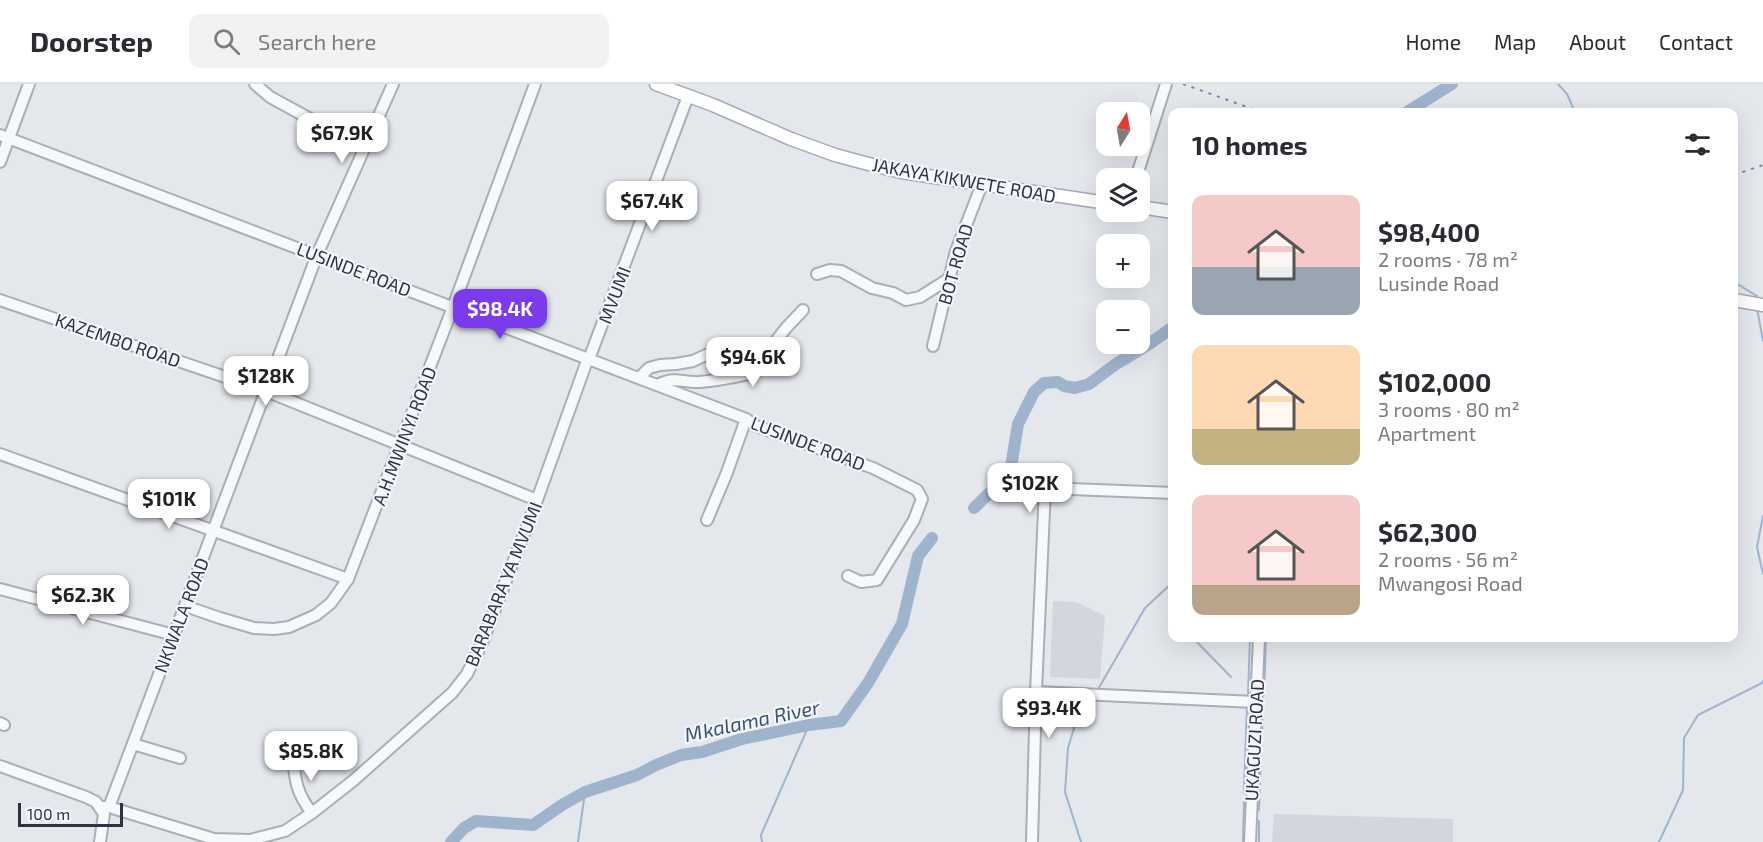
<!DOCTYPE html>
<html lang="en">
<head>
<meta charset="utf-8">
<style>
  body { margin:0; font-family:"Exo 2",sans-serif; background:#f2f2f3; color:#2b2b33; height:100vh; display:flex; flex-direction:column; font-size:22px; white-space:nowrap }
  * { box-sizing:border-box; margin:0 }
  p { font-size:20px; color:#7c7c81 }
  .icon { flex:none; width:33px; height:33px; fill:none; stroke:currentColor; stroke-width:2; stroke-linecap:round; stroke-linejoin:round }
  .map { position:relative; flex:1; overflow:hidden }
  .side { position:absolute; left:1168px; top:24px; width:570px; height:534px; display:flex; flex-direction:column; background:#fff; border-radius:12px; box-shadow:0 6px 24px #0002 }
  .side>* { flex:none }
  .needle { width:39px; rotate:11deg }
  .fabs { position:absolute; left:1096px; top:18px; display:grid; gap:12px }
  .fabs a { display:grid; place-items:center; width:54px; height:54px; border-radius:12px; background:#fff; box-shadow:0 6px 24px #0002; font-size:30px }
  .scale { position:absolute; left:18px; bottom:15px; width:105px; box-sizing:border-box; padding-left:6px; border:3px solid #2b3445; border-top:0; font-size:16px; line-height:21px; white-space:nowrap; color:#2b3445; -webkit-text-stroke:4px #f4f6f9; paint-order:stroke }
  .price { position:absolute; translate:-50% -51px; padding:0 14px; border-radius:12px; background:#fff; color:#222; font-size:20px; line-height:39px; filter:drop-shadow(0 2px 3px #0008) }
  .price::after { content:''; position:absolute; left:50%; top:36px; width:18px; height:14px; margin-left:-9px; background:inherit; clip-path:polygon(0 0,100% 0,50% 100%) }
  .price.current { background:#7c3aed; color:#fff }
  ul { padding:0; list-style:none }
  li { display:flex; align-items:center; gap:18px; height:150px; padding:0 24px }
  li span { display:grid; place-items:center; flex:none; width:168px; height:120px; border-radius:12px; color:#555 }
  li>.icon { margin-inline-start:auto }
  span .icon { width:72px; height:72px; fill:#fffc; stroke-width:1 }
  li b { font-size:26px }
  h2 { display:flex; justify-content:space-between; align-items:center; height:72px; padding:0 24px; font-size:26px }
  header { display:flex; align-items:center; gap:36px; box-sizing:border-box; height:84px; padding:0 30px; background:#fff; border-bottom:2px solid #e1e1e2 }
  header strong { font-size:28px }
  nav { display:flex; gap:33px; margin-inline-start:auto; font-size:21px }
  .search { width:420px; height:54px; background:#f2f2f3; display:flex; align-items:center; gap:15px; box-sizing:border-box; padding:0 21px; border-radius:12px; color:#7c7c81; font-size:22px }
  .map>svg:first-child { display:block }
</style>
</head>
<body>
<header>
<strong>Doorstep</strong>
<div class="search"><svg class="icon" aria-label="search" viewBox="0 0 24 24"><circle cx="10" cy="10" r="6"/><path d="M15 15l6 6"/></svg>Search here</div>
<nav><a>Home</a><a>Map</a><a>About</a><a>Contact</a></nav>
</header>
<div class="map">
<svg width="1763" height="758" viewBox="0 0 1763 758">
  <rect width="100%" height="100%" fill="#e4e7ec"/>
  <g fill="#d2d6de">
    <polygon points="1053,517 1076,518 1105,532 1100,595 1050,593"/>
    <polygon points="1274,730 1453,735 1453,758 1272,758"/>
  </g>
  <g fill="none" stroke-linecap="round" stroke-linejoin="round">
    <g stroke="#9fb4cc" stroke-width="2">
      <polyline points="1558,0 1567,10 1575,28"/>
      <polyline points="1734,198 1757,212"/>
      <polyline points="1757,224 1763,257"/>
      <polyline points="1763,432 1757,463 1763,490"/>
      <polyline points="1193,554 1231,593"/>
      <polyline points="1097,607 1145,524 1173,498"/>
      <polyline points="1248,610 1250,554"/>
      <polyline points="1264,611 1266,554"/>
      <polyline points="1244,709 1247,622"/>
      <polyline points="1259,726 1263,622"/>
      <polyline points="578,758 585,708"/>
      <polyline points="762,758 761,751 809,641"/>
      <polyline points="1081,758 1065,708 1068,664 1075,641 1092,614"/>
      <polyline points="1243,758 1244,718"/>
      <polyline points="1259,758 1259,737"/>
      <polyline points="1659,758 1683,706 1684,654 1698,631 1762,599 1763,597"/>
    </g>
    <g stroke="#9fb4cc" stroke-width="12">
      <polyline points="1407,28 1452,0"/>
      <polyline points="974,424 1010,389 1018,340 1034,308 1044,299 1058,298 1064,302 1075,304 1089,300 1116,280 1149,260 1173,243"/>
      <polyline points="451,758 464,744 476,737 533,741 562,721 585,708 637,691 656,681 681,671 702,668 742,655 809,641 841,637 868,599 902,540 918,472 932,454"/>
    </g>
    <g stroke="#a9aeb7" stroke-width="14">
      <g id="minor">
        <polyline points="255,0 270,13 325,43 367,58"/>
        <polyline points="0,51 746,335 756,342 873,384 917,406 922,415 914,436 877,496 861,498 848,492"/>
        <polyline points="0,78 29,0"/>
        <polyline points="1136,94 1166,0"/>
        <polyline points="817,190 830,186 841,187 872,204 893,209 906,216 920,213 950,194"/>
        <polyline points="0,216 266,307 537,416"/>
        <polyline points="933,262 956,167 982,100"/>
        <polyline points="589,275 688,12"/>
        <polyline points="639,294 649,284 660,281 676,280 693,277 708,270 722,270 759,279"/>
        <path d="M657 301C675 293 677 297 694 298 701 299 744 292 751 289L786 244 803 226"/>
        <polyline points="0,370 348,495"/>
        <polyline points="707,436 726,391 746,335"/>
        <polyline points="0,505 174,551"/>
        <polyline points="185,522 220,534 254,544 274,545 289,543 316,531 331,519 348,495 453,223 535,0"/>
        <polyline points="1036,608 1045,404 1173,409"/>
        <polyline points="0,639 4,641"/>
        <polyline points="133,660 180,674"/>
        <path d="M293 673C295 697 297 710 312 729"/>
        <polyline points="0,682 86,713 96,718 104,730 100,758"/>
        <polyline points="100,723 109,723 214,755 250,756 285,747 312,729 354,696 452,609 467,590 482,559 537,416 588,274"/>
        <polyline points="109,723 317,171 393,0"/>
        <polyline points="1032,758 1036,608 1255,618"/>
        <polyline points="1250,758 1259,554"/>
      </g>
    </g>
    <g stroke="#a3abb8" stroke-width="15">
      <g id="major">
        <polyline points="656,0 713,21 791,55 835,71 861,78 901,88 1107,119"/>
        <polyline points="1140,123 1173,128"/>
        <polyline points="1734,216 1763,221"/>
      </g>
    </g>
    <use href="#minor" stroke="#f7f8fa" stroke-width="10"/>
    <use href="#major" stroke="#fff" stroke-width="12"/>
    <g stroke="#7d8696" stroke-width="2" stroke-dasharray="3 6" stroke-linecap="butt">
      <polyline points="1183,0 1261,28"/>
      <polyline points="1734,91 1763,81"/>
    </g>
  </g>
  <g text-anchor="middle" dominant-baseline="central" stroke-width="4.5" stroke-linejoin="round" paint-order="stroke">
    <g font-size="18" fill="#2b3445" stroke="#f4f6f9">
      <text transform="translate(964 96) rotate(10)">JAKAYA KIKWETE ROAD</text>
      <text transform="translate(955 180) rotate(-74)">BOT ROAD</text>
      <text transform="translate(354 185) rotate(21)">LUSINDE ROAD</text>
      <text transform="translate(614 211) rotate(-69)">MVUMI</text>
      <text transform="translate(118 256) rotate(19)">KAZEMBO ROAD</text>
      <text transform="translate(404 352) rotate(-69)">A.H.MWINYI ROAD</text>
      <text transform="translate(808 359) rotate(21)">LUSINDE ROAD</text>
      <text transform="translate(503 500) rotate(-68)">BARABARA YA MVUMI</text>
      <text transform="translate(181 531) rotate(-69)">NKWALA ROAD</text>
      <text transform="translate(1254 656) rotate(-87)">UKAGUZI ROAD</text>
    </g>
    <g font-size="20" font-style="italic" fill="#34527a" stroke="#f4f6f9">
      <text transform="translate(752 636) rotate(-12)">Mkalama River</text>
    </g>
  </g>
</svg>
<div class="fabs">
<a><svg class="needle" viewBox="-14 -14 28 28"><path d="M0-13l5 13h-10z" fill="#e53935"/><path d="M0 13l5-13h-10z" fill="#7c7c81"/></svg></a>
<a><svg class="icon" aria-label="layers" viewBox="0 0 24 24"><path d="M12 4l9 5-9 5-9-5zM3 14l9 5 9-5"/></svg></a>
<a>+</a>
<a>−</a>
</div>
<div class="scale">100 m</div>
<b class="price" style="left:342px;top:80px">$67.9K</b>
<b class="price" style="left:652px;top:148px">$67.4K</b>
<b class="price current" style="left:500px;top:256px">$98.4K</b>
<b class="price" style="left:753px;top:304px">$94.6K</b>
<b class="price" style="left:266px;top:323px">$128K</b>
<b class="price" style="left:1030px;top:430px">$102K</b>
<b class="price" style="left:169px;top:446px">$101K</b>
<b class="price" style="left:83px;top:542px">$62.3K</b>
<b class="price" style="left:1049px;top:655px">$93.4K</b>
<b class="price" style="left:311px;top:698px">$85.8K</b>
<section class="side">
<h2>10 homes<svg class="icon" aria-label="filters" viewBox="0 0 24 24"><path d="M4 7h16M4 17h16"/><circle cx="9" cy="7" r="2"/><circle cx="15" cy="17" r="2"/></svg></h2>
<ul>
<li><span style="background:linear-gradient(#f6c9c9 60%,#9aa5b1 0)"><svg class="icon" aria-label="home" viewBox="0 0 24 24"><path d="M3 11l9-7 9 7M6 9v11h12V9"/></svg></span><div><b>$98,400</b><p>2 rooms · 78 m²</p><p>Lusinde Road</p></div></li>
<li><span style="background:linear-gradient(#ffd9b3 70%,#c2b280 0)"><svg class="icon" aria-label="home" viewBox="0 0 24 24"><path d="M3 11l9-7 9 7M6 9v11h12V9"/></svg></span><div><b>$102,000</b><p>3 rooms · 80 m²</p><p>Apartment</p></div></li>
<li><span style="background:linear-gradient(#f6c9c9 75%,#b9a48a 0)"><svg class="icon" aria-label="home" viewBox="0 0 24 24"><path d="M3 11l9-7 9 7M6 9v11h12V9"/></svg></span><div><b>$62,300</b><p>2 rooms · 56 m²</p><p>Mwangosi Road</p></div></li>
</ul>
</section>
</div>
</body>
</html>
